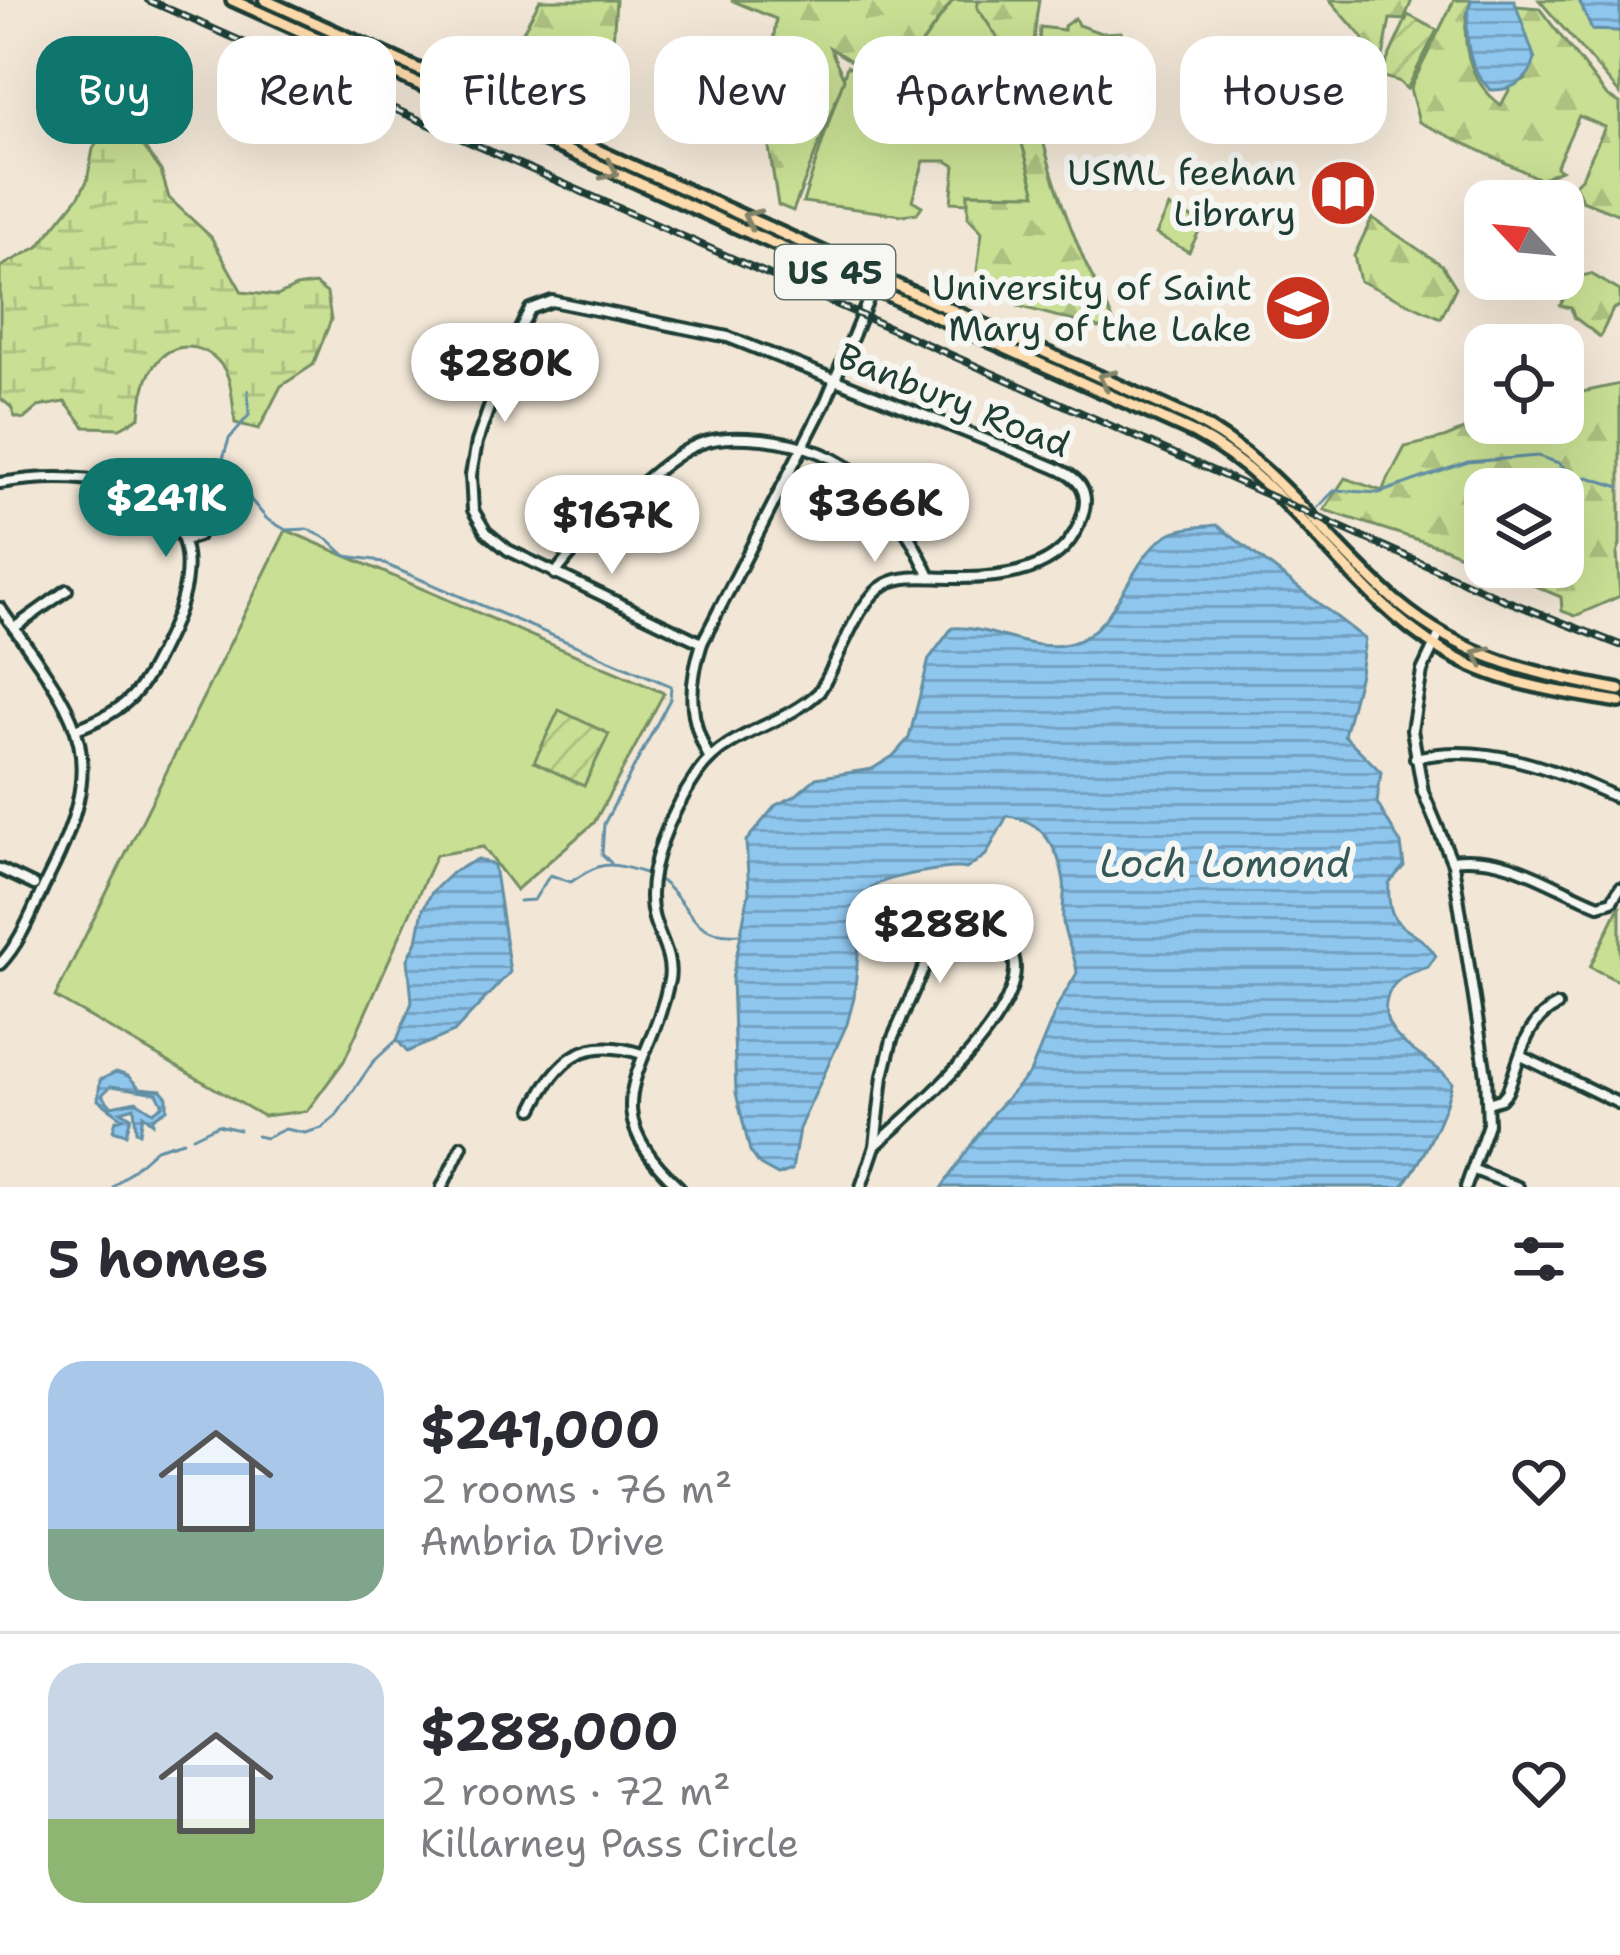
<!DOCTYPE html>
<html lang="en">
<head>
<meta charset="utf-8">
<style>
  body { margin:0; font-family:"Shantell Sans",sans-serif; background:#f7f7f7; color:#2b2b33; height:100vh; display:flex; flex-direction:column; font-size:45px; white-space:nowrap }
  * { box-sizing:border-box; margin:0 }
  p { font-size:39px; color:#7c7c81 }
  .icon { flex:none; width:66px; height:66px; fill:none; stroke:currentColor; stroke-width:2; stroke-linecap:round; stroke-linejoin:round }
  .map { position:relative; height:1187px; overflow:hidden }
  .drawer { display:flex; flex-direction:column; background:#fff; flex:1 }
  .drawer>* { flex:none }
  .hud { position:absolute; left:36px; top:36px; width:1548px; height:108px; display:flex; gap:24px }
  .needle { width:78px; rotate:296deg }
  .fabs { position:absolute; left:1464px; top:180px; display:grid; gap:24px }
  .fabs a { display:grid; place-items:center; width:120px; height:120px; border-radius:24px; background:#fff; box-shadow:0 12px 48px #0002; font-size:60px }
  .price { position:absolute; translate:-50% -102px; padding:0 27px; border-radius:42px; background:#fff; color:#222; font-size:39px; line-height:78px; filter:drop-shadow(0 3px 6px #0008) }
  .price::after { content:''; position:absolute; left:50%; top:72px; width:36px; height:27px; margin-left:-18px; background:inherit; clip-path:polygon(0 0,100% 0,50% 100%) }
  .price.current { background:#0f766e; color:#fff }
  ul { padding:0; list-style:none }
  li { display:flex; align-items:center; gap:36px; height:300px; padding:0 48px }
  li+li { border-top:3px solid #e1e1e2 }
  li span { display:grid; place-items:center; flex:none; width:336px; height:240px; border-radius:36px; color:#555 }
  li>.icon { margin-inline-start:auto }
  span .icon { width:144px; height:144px; fill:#fffc; stroke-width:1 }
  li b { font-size:51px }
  h2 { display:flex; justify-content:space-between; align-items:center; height:144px; padding:0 48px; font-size:51px }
  .chip { padding:0 42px; border-radius:36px; background:#fff; box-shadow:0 12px 48px #0002; font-size:42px; line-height:108px }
  .chip.current { background:#0f766e; color:#fff }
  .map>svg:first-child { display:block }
</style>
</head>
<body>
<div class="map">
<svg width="1620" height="1187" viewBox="0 0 1620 1187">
  <defs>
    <pattern id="forest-firs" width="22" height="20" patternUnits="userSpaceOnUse" patternTransform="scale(3)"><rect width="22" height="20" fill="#c9df94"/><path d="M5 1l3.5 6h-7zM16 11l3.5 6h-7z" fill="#acc080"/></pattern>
    <pattern id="wetland-marsh" width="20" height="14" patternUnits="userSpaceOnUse" patternTransform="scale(3)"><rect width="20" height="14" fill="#c9df94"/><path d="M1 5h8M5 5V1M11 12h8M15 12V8" fill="none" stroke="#acc080"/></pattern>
    <pattern id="garden-furrows" width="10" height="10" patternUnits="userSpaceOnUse" patternTransform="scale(3)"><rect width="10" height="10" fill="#c9df94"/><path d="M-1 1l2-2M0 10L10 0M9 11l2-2" fill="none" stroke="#acc080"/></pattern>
    <pattern id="water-rules" width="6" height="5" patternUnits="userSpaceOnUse" patternTransform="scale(3)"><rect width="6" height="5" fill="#8fc6ee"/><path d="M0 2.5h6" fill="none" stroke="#74a2c2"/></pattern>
  </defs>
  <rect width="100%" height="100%" fill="#f2e7d7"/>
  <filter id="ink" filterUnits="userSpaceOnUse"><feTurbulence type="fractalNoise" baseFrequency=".00833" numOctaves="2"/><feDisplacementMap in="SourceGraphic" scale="24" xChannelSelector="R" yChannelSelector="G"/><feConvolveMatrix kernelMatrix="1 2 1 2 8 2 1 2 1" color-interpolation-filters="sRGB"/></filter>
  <g filter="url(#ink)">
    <g fill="#c9df94" stroke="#748e64" stroke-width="3">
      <polygon points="953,0 978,0 977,7 1010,56 1018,129 1037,195 968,193 968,203 951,202 955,166 947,161 924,161 912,200 922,206 917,213 902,215 803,202 847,66 892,86"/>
      <polygon points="1169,207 1203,223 1189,252 1156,234"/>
      <polygon points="286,530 664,693 594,823 516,890 483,847 436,855 344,1061 307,1111 263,1116 55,997"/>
      <polygon points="1620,905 1620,982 1590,967"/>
    </g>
    <g fill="url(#forest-firs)" stroke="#748e64" stroke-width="3">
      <polygon points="540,0 616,0 612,57 603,81 584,35 532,105 505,89 502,70"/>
      <polygon points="731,0 953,0 891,86 830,48 844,79 793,211 778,205 764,115 776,19"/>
      <path d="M979 0H1039C1022 96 1048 173 1084 260 1092 278 1112 313 1115 327L1103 329 1018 306 977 271 982 232 968 217V193L1036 194 1018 129 1010 56 977 7Z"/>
      <polygon points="1330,0 1412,0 1404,20 1390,19 1381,68 1369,70 1362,37"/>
      <path d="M1454 0H1471C1458 38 1468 81 1501 105L1512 85 1526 79 1516 6 1539 8 1607 96 1620 103V215L1582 200 1575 184 1582 177 1605 127 1579 116 1556 167 1561 170 1540 179 1419 122 1410 89Z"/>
      <polygon points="1539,0 1579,0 1592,30 1620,31 1620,94"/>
      <polygon points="1075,18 1078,25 1101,33 1121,32 1126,44 1120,55 1125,70 1105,112 1095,107 1073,134 1055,128 1040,92 1074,98 1088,93 1099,68 1094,52 1039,42 1040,27 1064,30 1064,26"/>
      <polygon points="1372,218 1442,265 1456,287 1441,318 1360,281 1354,256"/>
      <polygon points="1591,274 1620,291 1620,306 1613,309 1600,337 1574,317 1571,308 1560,306 1575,277"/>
      <polygon points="1620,384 1620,545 1617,554 1620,596 1575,616 1562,611 1561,597 1490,567 1563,567 1563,489 1485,489 1485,565 1444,548 1324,510 1345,478 1382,491 1405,447 1444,438 1485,421 1563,423 1563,396"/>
    </g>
    <path fill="url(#wetland-marsh)" stroke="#748e64" stroke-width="3" d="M118 136 144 147 161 171 169 198 211 237 242 292 277 296 296 287 315 284 327 293 331 320 313 365 281 386 259 429 235 423C233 408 233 389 227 375 215 346 177 336 157 362 145 376 141 400 140 417L120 428 85 427 65 402 38 407 24 419 15 417 11 407 0 398V267L38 247 79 196 87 181 93 149 100 138Z"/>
    <g fill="url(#garden-furrows)" stroke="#748e64" stroke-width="3">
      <polygon points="1408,15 1437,30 1407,89 1398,81 1380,76"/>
      <polygon points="559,710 609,734 584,786 534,762"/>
    </g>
    <g fill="url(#water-rules)" stroke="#628fa4" stroke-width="3" fill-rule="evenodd">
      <path d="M1471 0H1514L1535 59C1530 80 1512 91 1491 90 1466 69 1463 29 1471 0Z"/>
      <polygon points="1579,0 1620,0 1620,31 1592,30"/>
      <path d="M1217 525 1365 639 1360 674 1344 735 1381 772 1377 803 1401 844 1404 866 1389 883C1385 937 1418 925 1436 956L1428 967C1408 973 1390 979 1386 1003 1380 1042 1432 1056 1452 1083 1446 1110 1420 1168 1401 1187H942L994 1112 1030 1073 1058 1005 1077 973C1076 957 1067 944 1064 928 1060 913 1066 896 1064 881 1059 848 1041 819 1007 816L986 855 966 869C953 865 888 877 876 885 868 890 868 892 863 900L854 998 847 1024 799 1129 792 1170 778 1175 760 1165 750 1151 736 1093 732 979 749 892 746 841 776 805 795 796 816 778 872 769 893 756 909 738 929 659 952 628C991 625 1032 655 1072 643 1119 629 1131 552 1171 533 1184 527 1203 527 1217 525Z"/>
      <polygon points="478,859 494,865 510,972 454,1032 407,1052 397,1040 412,1002 408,959 417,941 423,909 432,892 453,872"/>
      <path d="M116 1072 128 1076 140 1088 161 1090 167 1097V1109L153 1118V1123L143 1115 140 1133 136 1131 134 1107 121 1111 131 1117 126 1134 113 1130 116 1120 123 1118 98 1100 100 1080ZM111 1086 157 1093 163 1105 153 1112 136 1101 111 1106 102 1095Z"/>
    </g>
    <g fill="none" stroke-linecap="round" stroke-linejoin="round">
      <g stroke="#628fa4" stroke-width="3">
        <polyline points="248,390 249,415 229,439 221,465 267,519 286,530 307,529 328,539 346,556 375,560 671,686 670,699 604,824 602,854 611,863"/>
        <polyline points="1318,507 1335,490 1379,493 1468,462 1538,456 1559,463 1577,479 1588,477 1620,487"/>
        <path d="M661 881C692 904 688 938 740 934"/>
        <path d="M519 901 534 900 550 875 571 882C603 860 609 862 645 873"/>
        <polyline points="257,1136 266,1138 285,1129 305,1133 322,1128 336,1116 373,1062 397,1040"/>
        <polyline points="193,1137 218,1125 239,1130"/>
        <polyline points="113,1187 156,1149 183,1141"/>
      </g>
      <g stroke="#1f3d34" stroke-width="16">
        <g id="minor">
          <path d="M0 483C120 463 236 500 165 642 140 693 131 708 76 729"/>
          <polyline points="185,540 198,536"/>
          <path d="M555 574C580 540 653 467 690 448 713 436 736 437 762 439 853 448 894 498 930 577"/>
          <path d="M0 608C74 714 114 747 49 876 34 905 23 940 0 964"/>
          <polyline points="14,628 67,590"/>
          <polyline points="1440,633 1422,671 1412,730 1423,792 1453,864 1486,1075 1488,1124 1466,1187"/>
          <path d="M1415 758C1485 741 1558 770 1620 799"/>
          <path d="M710 759C688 718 688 687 702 643L826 401 878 276"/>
          <path d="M1452 860C1508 853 1549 885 1599 905L1612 901 1620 888"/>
          <polyline points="0,869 34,885"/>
          <path d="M966 925C1103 953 913 1111 875 1146L883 1076 892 1040 936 940 946 930Z"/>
          <polyline points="1521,1056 1620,1104"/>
          <path d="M1488 1103 1501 1099 1507 1092C1520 1062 1524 1021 1557 1006"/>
          <path d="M533 1109C558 1058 585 1035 642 1054"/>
          <polyline points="1474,1170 1518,1187"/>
          <polyline points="442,1187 462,1146"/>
          <path d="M679 1187C588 1104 651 1072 669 980 673 958 660 939 654 919 641 873 673 809 698 773 727 731 784 726 819 692 839 663 856 600 886 584 905 574 929 578 950 578 992 579 1051 575 1074 534 1080 524 1085 512 1085 500 1084 476 1058 469 1039 461L728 337 552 301 530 309 508 353 477 442 471 475 473 510 486 532 508 550 702 643"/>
          <polyline points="861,1187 875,1146"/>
        </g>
      </g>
      <g stroke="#1f3d34" stroke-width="18">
        <g id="major">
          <path d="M232 0 1194 433C1295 486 1347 593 1443 651 1498 684 1559 692 1620 702"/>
          <path d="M265 0 1191 418C1277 463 1326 542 1398 603 1464 658 1537 675 1620 690"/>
        </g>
      </g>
      <use href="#minor" stroke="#f6f6f2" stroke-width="8"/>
      <use href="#major" stroke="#fedbac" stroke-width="9"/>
      <g stroke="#1f3d34" stroke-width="8">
        <polyline id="rail" points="148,0 1505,600 1620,645"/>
      </g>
      <use href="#rail" stroke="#f6f6f2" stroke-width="3" stroke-dasharray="9" stroke-linecap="butt"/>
    </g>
    <defs><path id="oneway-chevron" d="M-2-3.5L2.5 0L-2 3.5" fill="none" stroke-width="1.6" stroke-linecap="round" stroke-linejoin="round" transform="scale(3)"/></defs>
    <g stroke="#83846a">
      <use href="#oneway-chevron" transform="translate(610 171) rotate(24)"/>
      <use href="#oneway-chevron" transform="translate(751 218) rotate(-156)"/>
      <use href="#oneway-chevron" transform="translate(1106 379) rotate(-156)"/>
      <use href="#oneway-chevron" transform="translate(1481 655) rotate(-156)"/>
    </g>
  </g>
  <defs>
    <g id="library-disc" transform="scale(3.45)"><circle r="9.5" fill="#c8321e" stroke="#f6f6f2"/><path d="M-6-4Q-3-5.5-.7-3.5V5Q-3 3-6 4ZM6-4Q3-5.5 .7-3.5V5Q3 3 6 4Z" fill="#fff"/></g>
    <g id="university-disc" transform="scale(3.45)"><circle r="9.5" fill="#c8321e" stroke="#f6f6f2"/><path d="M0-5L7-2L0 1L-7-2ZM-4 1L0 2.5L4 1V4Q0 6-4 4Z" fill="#fff"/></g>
  </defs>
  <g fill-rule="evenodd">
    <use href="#library-disc" x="1343" y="193"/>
    <use href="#university-disc" x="1298" y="308"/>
  </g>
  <g text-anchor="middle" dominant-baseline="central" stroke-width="12" stroke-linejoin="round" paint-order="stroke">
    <rect fill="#f6f6f2" stroke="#60746d" stroke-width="3" x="775" y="245" width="120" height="54" rx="9"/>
    <g font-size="33" font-weight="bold" fill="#1f3d34">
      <text x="835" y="272">US 45</text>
    </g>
    <g font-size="36" fill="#1f3d34" stroke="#f6f6f2" text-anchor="end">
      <text x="1296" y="172">USML feehan<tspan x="1296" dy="41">Library</tspan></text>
      <text x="1252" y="287">University of Saint<tspan x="1252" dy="41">Mary of the Lake</tspan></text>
    </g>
    <g font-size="36" fill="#1f3d34" stroke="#f6f6f2">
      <text transform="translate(954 400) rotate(22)">Banbury Road</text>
    </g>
    <g font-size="39" font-style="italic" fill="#355859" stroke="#f6f6f2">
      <text x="1225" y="863">Loch Lomond</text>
    </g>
  </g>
</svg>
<div class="fabs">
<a><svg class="needle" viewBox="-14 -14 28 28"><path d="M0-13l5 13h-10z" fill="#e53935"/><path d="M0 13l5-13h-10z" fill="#7c7c81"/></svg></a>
<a><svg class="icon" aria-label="locate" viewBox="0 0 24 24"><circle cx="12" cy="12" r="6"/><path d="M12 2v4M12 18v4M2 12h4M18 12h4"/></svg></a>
<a><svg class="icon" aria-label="layers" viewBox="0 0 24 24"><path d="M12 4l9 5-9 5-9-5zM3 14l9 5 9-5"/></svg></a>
</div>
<b class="price" style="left:505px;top:425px">$280K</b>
<b class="price current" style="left:166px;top:560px">$241K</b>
<b class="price" style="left:875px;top:565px">$366K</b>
<b class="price" style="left:612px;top:577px">$167K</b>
<b class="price" style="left:940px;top:986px">$288K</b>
<div class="hud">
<a class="chip current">Buy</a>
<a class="chip">Rent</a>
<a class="chip">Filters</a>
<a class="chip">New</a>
<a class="chip">Apartment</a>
<a class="chip">House</a>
</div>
</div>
<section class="drawer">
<h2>5 homes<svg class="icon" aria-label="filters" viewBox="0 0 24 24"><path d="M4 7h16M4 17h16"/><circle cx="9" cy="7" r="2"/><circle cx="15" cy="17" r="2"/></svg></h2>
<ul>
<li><span style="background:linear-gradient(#a9c7e8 70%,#7fa58c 0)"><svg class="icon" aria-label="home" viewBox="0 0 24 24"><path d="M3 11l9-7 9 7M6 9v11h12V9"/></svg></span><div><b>$241,000</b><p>2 rooms · 76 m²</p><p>Ambria Drive</p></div><svg class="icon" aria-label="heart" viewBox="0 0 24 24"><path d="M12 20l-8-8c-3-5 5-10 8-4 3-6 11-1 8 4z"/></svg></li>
<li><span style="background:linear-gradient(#c9d6e8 65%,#8fb573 0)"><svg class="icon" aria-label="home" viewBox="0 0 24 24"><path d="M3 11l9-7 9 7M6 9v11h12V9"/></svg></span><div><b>$288,000</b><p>2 rooms · 72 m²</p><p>Killarney Pass Circle</p></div><svg class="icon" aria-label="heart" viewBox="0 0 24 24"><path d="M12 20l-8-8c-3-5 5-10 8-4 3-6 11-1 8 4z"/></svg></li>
</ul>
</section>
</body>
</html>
